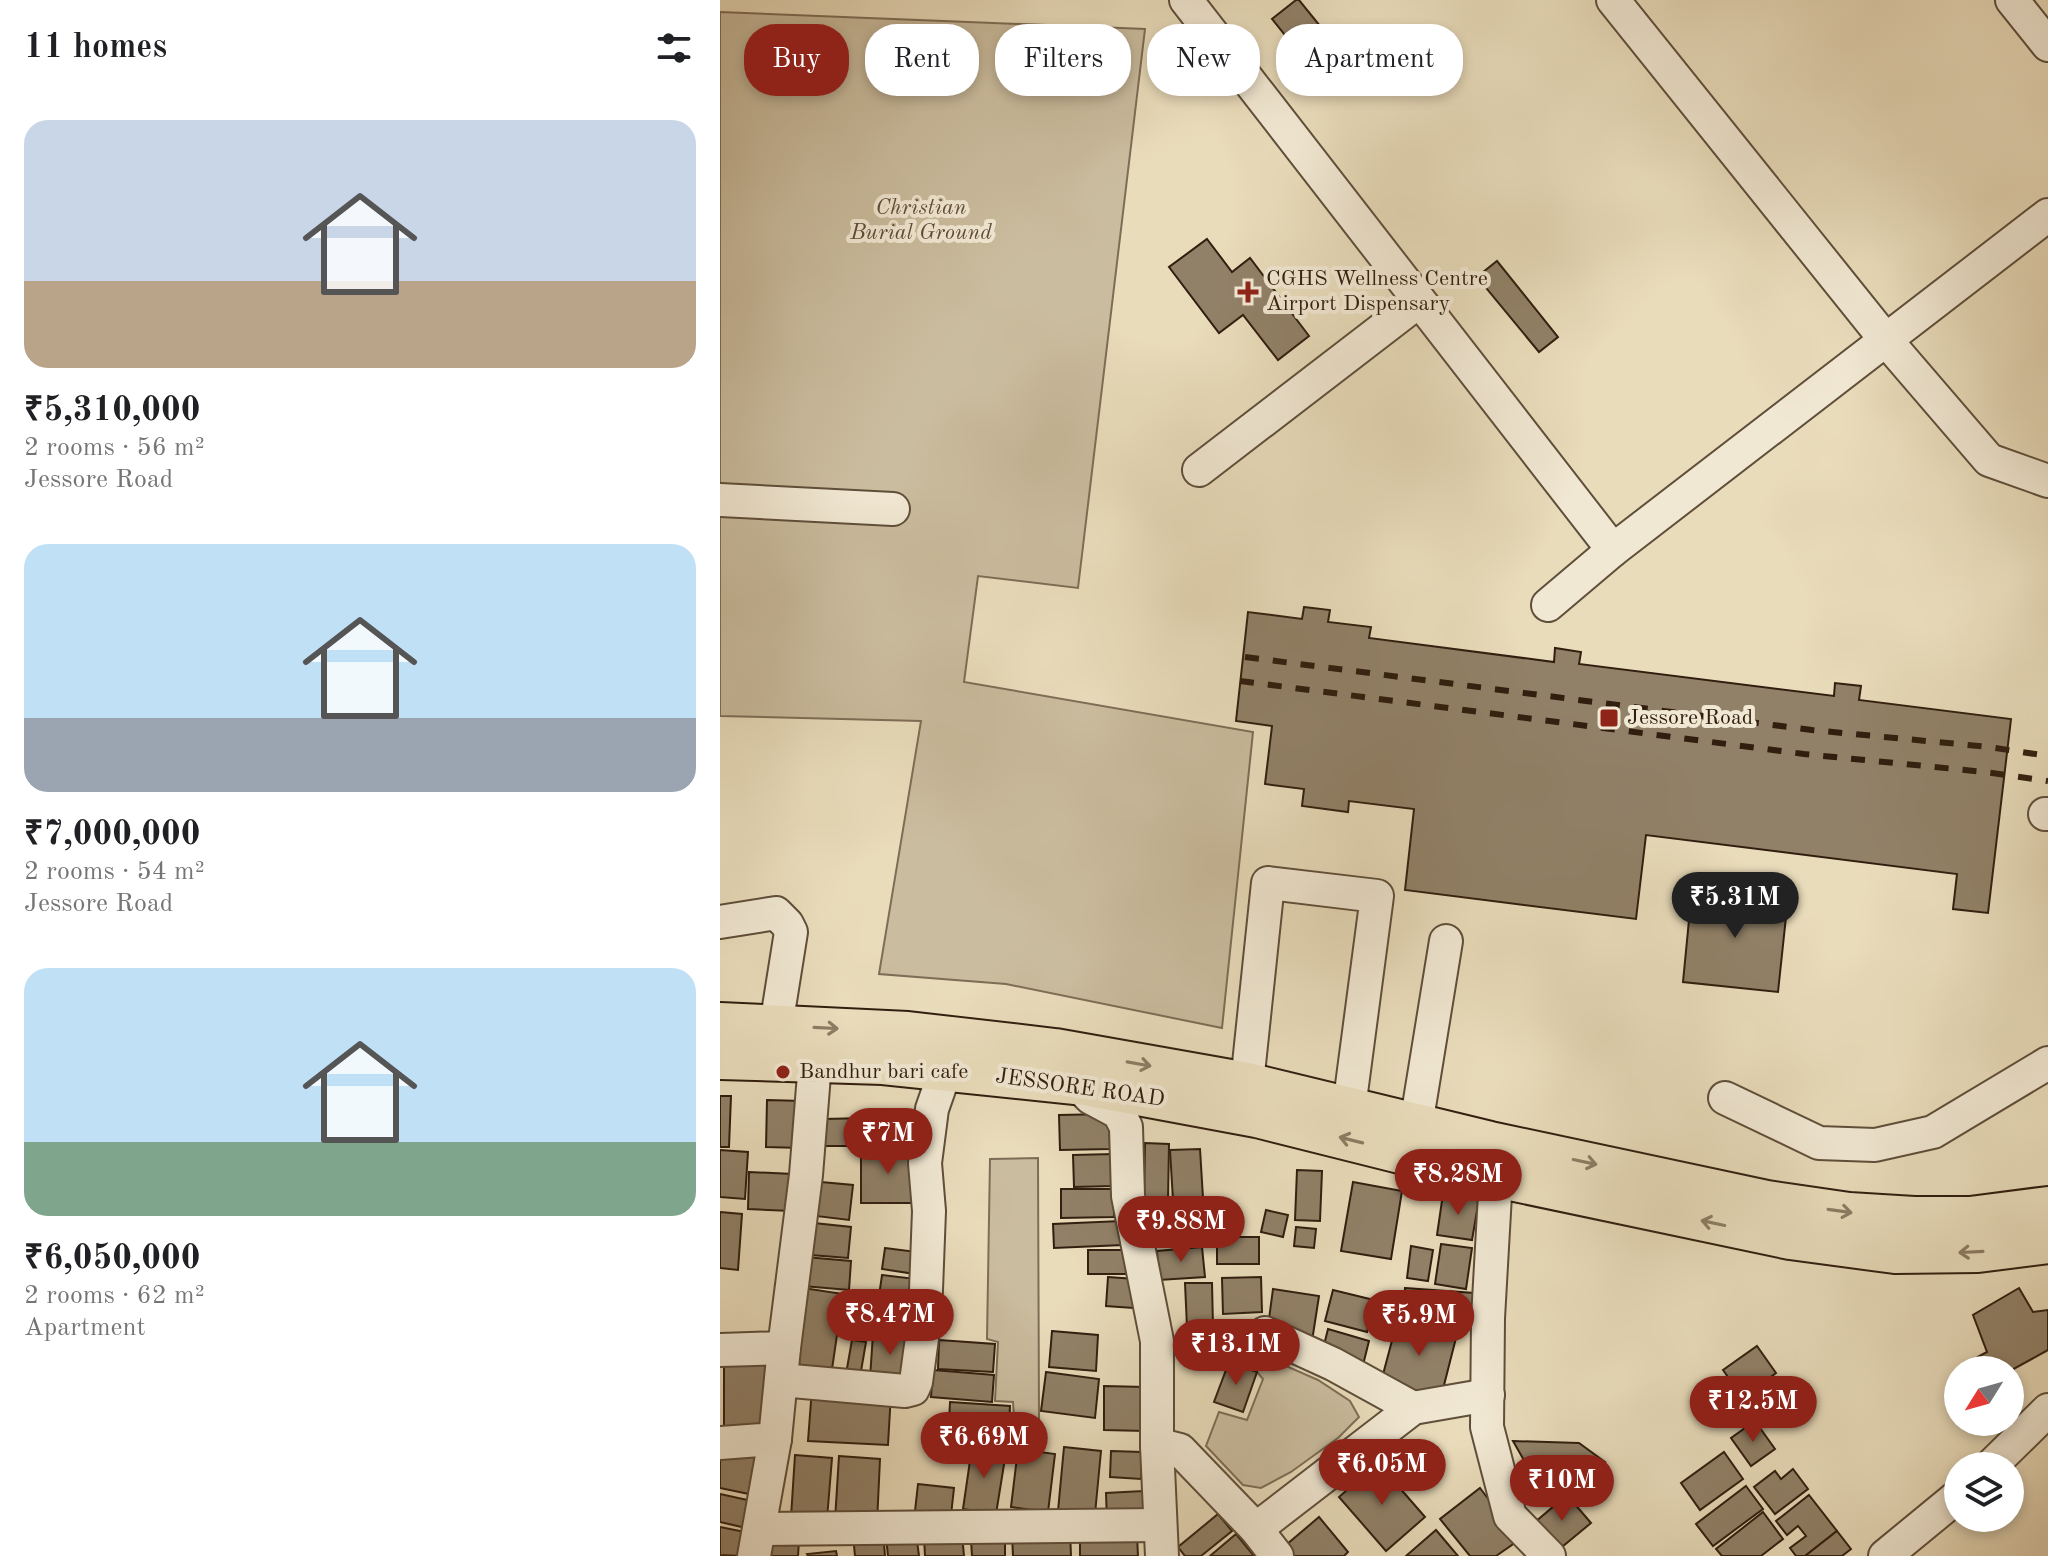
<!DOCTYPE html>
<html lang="en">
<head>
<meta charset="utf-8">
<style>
  body { margin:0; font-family:"Old Standard TT",serif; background:#f6f6f6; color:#202124; height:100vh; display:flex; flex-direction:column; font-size:30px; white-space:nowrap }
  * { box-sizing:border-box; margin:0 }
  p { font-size:26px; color:#757577 }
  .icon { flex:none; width:44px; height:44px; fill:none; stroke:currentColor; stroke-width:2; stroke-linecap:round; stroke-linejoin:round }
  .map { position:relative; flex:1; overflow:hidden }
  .panel { display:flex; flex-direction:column; background:#fff; width:720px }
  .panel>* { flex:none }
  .top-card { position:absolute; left:24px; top:24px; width:760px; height:72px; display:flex; gap:16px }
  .needle { width:52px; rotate:233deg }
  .buttons { position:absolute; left:1224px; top:1356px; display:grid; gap:16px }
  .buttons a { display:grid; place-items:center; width:80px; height:80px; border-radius:50%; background:#fff; box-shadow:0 4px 12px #0003; font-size:40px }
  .price { position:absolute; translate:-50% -68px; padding:0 18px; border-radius:28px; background:#8f2418; color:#fff; font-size:26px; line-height:52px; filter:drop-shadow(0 2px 4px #0008) }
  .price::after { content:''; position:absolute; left:50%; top:48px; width:24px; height:18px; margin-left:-12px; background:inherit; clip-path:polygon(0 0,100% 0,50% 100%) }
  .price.selected { background:#222; color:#fff }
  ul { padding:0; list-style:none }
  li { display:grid; align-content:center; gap:16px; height:424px; padding:0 24px }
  li span { display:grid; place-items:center; height:248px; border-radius:24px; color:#555 }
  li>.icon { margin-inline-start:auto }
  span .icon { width:144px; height:144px; fill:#fffc; stroke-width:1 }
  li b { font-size:34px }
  h2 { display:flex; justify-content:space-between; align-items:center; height:96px; padding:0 24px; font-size:34px }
  .pill { padding:0 28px; border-radius:32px; background:#fff; box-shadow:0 4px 12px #0003; font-size:28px; line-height:72px }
  .pill.selected { background:#8f2418; color:#fff }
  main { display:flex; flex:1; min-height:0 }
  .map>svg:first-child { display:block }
</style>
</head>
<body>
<main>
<section class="panel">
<h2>11 homes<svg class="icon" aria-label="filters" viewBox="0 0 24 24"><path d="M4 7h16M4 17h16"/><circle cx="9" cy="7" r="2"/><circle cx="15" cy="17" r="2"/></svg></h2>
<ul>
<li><span style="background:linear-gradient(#c9d6e8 65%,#b9a48a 0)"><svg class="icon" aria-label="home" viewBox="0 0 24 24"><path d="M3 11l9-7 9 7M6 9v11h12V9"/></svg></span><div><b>₹5,310,000</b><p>2 rooms · 56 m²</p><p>Jessore Road</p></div></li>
<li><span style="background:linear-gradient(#bfe0f5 70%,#9aa5b1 0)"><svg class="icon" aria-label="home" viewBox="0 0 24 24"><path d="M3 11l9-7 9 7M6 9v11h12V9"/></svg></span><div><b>₹7,000,000</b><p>2 rooms · 54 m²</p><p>Jessore Road</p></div></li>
<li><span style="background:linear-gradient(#bfe0f5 70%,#7fa58c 0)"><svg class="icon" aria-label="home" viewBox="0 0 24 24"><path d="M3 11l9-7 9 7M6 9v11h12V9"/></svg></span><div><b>₹6,050,000</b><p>2 rooms · 62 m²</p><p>Apartment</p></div></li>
</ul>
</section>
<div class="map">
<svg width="1328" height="1556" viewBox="0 0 1328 1556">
  <rect width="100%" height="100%" fill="#e9dcbb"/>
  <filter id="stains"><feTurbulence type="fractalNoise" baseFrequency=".0025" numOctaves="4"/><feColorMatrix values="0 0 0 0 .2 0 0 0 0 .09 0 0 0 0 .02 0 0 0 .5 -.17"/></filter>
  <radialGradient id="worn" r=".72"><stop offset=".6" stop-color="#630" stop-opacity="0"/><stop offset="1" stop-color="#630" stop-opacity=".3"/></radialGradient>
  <g fill="#cabc9e" stroke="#7e6d56" stroke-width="2">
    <polygon points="0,12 425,29 358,588 258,576 244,682 533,732 502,1028 286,984 159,974 201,721 0,716"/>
    <polygon points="318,1158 319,1419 294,1417 293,1402 275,1401 278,1342 267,1339 270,1159"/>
    <polygon points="526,1359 550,1359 598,1380 630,1401 639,1417 618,1438 571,1472 541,1488 523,1485 486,1446 499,1412 527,1420 543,1379"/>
  </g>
  <g fill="#918168" stroke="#311e0f" stroke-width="2">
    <polygon points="576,0 579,0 635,69 609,90 552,19"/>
    <polygon points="487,239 512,272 530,258 589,336 558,360 523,315 499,333 449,267"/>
    <polygon points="777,261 838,337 819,352 757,277"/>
    <polygon points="584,607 610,610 608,622 651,627 649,638 834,662 835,648 861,652 859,664 1114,696 1115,683 1141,686 1139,700 1291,719 1268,913 1233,909 1237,874 926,835 916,919 685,890 694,809 629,801 628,812 582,806 584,789 545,784 552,726 516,721 528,612 582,619"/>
    <polygon points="972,889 1068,898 1058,992 963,982"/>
    <polygon points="0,1096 11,1096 9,1147 0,1147"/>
    <polygon points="47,1100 83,1101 82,1148 46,1147"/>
    <polygon points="389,1114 390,1149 340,1150 339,1115"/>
    <polygon points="146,1118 146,1146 105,1146 104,1119"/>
    <polygon points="425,1143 449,1144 448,1201 424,1200"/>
    <polygon points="480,1149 483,1198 453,1200 450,1150"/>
    <polygon points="0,1150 28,1152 25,1199 0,1197"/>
    <rect x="141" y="1150" width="54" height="53"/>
    <polygon points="393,1154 395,1186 354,1187 353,1155"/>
    <polygon points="577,1170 602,1171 600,1221 575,1220"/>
    <polygon points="29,1172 73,1174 71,1211 28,1209"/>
    <polygon points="101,1182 133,1185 129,1220 96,1216"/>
    <polygon points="633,1182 682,1191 671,1259 621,1251"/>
    <polygon points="341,1189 394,1189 394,1217 341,1218"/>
    <polygon points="723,1194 759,1199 752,1240 717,1235"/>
    <polygon points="546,1210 568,1215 563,1237 541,1232"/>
    <polygon points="479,1211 480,1240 428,1242 427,1213"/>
    <polygon points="0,1212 22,1214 18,1270 0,1268"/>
    <polygon points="401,1221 403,1245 334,1248 333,1224"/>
    <polygon points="94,1223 131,1227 128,1258 91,1255"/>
    <polygon points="576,1227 596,1229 594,1248 574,1246"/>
    <rect x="497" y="1237" width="42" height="27"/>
    <polygon points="721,1244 752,1248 746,1289 715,1284"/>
    <polygon points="691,1246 713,1250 708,1281 687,1278"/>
    <polygon points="482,1247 485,1277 439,1280 437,1251"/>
    <polygon points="165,1248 197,1252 195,1274 162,1269"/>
    <polygon points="368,1250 412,1250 413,1274 368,1274"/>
    <polygon points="85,1257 131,1261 129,1290 83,1286"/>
    <polygon points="162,1275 196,1279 193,1300 159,1296"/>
    <polygon points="388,1277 415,1279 413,1308 386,1306"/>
    <polygon points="541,1277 542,1312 503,1314 502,1278"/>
    <polygon points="465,1283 492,1283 493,1326 467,1327"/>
    <polygon points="83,1288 123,1294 111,1376 71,1370"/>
    <polygon points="685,1288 754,1293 752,1323 683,1318"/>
    <polygon points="1299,1288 1313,1312 1328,1310 1328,1350 1290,1371 1257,1370 1252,1360 1267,1352 1253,1315"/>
    <polygon points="553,1289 599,1296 592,1341 547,1334"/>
    <polygon points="613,1290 654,1300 647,1332 605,1321"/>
    <polygon points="155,1301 192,1305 190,1332 153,1328"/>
    <polygon points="678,1318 737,1334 721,1397 661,1382"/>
    <polygon points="608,1329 649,1341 643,1365 602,1353"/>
    <polygon points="332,1331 378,1335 376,1371 329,1367"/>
    <polygon points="153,1334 190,1337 186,1381 150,1378"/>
    <polygon points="132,1340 146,1342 140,1377 126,1374"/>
    <polygon points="219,1340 275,1344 273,1372 218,1369"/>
    <polygon points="1037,1346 1056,1373 1023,1398 1003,1370"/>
    <polygon points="4,1352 47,1353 46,1431 4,1430"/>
    <polygon points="509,1362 537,1372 523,1412 494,1402"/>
    <polygon points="213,1370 274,1375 272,1402 211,1397"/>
    <polygon points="326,1372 379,1379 375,1418 321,1411"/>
    <polygon points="384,1386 425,1387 425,1431 384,1430"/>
    <polygon points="92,1388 171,1393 168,1445 88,1441"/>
    <polygon points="230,1402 290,1406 289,1427 229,1422"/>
    <polygon points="1035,1421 1055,1449 1031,1466 1011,1438"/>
    <polygon points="793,1441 859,1443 885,1462 829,1504"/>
    <polygon points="252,1447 286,1452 276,1514 243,1509"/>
    <polygon points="344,1447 381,1451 375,1514 338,1511"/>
    <polygon points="298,1449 335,1454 328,1512 291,1507"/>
    <polygon points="391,1451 422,1452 421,1479 390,1477"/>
    <polygon points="1004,1452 1023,1479 980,1510 961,1483"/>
    <polygon points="75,1455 112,1458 107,1519 71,1517"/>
    <polygon points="37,1456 29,1494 0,1488 0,1457"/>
    <polygon points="119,1456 160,1459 157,1523 115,1520"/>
    <polygon points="658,1463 705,1517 666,1551 619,1497"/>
    <polygon points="1073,1469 1088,1489 1055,1514 1034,1487 1055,1471 1061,1479"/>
    <polygon points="198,1484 234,1488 231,1515 195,1511"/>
    <polygon points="1026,1486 1043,1509 993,1546 976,1524"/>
    <polygon points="760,1488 799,1540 776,1556 750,1556 720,1519"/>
    <polygon points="423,1491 424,1520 387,1522 386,1493"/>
    <polygon points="0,1494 32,1501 26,1528 0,1522"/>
    <polygon points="847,1495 871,1523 837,1551 814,1523"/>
    <polygon points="1089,1495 1117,1531 1085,1556 1076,1556 1070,1548 1086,1536 1078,1526 1067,1535 1056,1521"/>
    <polygon points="1043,1512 1063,1539 1041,1556 1002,1556 996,1549"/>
    <polygon points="498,1514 512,1531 481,1556 465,1556 458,1547"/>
    <polygon points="599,1517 628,1552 624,1556 563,1556 559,1551"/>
    <polygon points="0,1527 25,1532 22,1556 0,1555"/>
    <polygon points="716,1530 738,1556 686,1556"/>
    <polygon points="350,1531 351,1556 293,1556 292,1534"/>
    <polygon points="1117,1531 1131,1549 1122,1556 1085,1556"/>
    <polygon points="163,1532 165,1556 135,1556 133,1535"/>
    <polygon points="196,1533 199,1556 168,1556 166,1536"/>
    <polygon points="242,1534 244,1556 205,1556 204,1537"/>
    <polygon points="516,1534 534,1556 490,1556"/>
    <polygon points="417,1535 418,1556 360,1556 360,1537"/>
    <polygon points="46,1539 79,1540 78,1556 45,1556"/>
    <polygon points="285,1539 285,1556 252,1556 251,1540"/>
    <polygon points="116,1551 117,1556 88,1556 87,1554"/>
  </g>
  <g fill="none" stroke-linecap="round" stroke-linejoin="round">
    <g stroke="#5f4e3a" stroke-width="36">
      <g id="minor">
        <polyline points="466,0 893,550"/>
        <polyline points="893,0 1165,339 1269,460 1328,481"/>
        <polyline points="1292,0 1328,45"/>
        <polyline points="479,470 699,301"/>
        <polyline points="0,500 173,509"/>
        <polyline points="828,605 893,550 1328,215"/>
        <polyline points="1325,814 1328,814"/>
        <polyline points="0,922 56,913 67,924 71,932 56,1026"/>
        <polyline points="527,1083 548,883 657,896 629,1108"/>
        <polyline points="365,1086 367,1094 371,1098 399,1113 406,1127 408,1196 437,1341 437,1446 442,1556"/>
        <polyline points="1005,1098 1099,1143 1155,1145 1213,1132 1328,1063"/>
        <polyline points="696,1125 726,941"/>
        <polyline points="776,1177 768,1318 767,1427 790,1516 829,1556"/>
        <polyline points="545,1333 613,1364 693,1408"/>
        <polyline points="0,1350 64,1348"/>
        <polyline points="61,1380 185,1391 193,1389 196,1382 205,1316 209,1211 205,1163 212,1109 226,1069"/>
        <polyline points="0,1443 55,1439 64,1348 86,1175 95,1062"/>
        <polyline points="437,1446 448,1447 460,1450 536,1529 557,1556"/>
        <polyline points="1271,1466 1328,1410"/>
        <polyline points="40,1529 440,1525"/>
        <polyline points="536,1529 693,1408 768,1395"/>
        <polyline points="34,1556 55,1439"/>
        <polyline points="1165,1556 1238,1496"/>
      </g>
    </g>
    <g stroke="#311e0f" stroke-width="44">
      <g id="major">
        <polyline points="0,1023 188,1032 335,1049 527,1083 770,1142 1047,1201 1129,1213 1194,1217 1250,1217 1328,1207"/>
        <polyline points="0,1059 163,1064 365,1085 537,1117 776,1177 1070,1239 1175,1253 1258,1252 1328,1243"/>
      </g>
    </g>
    <use href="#minor" stroke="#f1e8d3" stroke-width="32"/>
    <use href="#major" stroke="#e9dcbb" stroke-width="40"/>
    <g stroke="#311e0f" stroke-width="6" stroke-dasharray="14 14" stroke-linecap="butt">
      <polyline points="525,657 1092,730 1269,747 1328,756"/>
      <polyline points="520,681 1084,754 1265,772 1328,781"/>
    </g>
  </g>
  <defs><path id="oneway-shaft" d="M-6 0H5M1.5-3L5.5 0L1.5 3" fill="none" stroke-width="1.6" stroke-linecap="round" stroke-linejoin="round" transform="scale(2)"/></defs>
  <g stroke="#8d7d65">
    <use href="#oneway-shaft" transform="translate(106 1028) rotate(3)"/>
    <use href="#oneway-shaft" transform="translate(419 1064) rotate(10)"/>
    <use href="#oneway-shaft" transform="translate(631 1140) rotate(-166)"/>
    <use href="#oneway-shaft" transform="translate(865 1162) rotate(12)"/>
    <use href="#oneway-shaft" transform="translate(1120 1211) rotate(8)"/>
    <use href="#oneway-shaft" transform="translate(993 1223) rotate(-168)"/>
    <use href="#oneway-shaft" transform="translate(1251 1252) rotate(177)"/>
  </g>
  <g fill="#8f2418" stroke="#f1e8d3" stroke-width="3">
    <path d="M524 280h8v8h8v8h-8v8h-8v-8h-8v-8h8z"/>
    <rect x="879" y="708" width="20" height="20" rx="4"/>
    <circle cx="63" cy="1072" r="8"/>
  </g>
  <g text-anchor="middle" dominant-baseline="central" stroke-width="8" stroke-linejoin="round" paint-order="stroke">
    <g font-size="22" font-style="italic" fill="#5f4d3a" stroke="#f1e8d3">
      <text x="201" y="208">Christian<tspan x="201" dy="25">Burial Ground</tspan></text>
    </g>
    <g font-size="22" fill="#311e0f" stroke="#f1e8d3" text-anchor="start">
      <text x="546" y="279">CGHS Wellness Centre<tspan x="546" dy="25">Airport Dispensary</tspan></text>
      <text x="907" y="718">Jessore Road</text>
      <text x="79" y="1072">Bandhur bari cafe</text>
    </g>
    <g font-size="22" fill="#311e0f" stroke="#f1e8d3">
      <text transform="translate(360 1088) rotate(8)">JESSORE ROAD</text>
    </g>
  </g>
  <rect width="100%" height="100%" filter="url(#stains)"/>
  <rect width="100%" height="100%" fill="url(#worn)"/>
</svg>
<div class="buttons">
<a><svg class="needle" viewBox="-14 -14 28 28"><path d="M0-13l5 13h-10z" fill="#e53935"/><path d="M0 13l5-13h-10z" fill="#757577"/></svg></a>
<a><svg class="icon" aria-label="layers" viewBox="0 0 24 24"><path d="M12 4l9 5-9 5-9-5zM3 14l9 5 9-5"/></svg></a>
</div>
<b class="price selected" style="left:1015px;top:940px">₹5.31M</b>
<b class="price" style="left:168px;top:1176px">₹7M</b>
<b class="price" style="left:738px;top:1217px">₹8.28M</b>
<b class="price" style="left:461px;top:1264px">₹9.88M</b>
<b class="price" style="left:170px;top:1357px">₹8.47M</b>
<b class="price" style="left:699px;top:1358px">₹5.9M</b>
<b class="price" style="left:516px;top:1387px">₹13.1M</b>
<b class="price" style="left:1033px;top:1444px">₹12.5M</b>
<b class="price" style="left:264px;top:1480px">₹6.69M</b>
<b class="price" style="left:662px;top:1507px">₹6.05M</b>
<b class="price" style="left:842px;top:1523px">₹10M</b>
<div class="top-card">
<a class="pill selected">Buy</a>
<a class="pill">Rent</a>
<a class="pill">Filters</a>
<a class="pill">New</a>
<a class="pill">Apartment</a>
</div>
</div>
</main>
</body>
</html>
